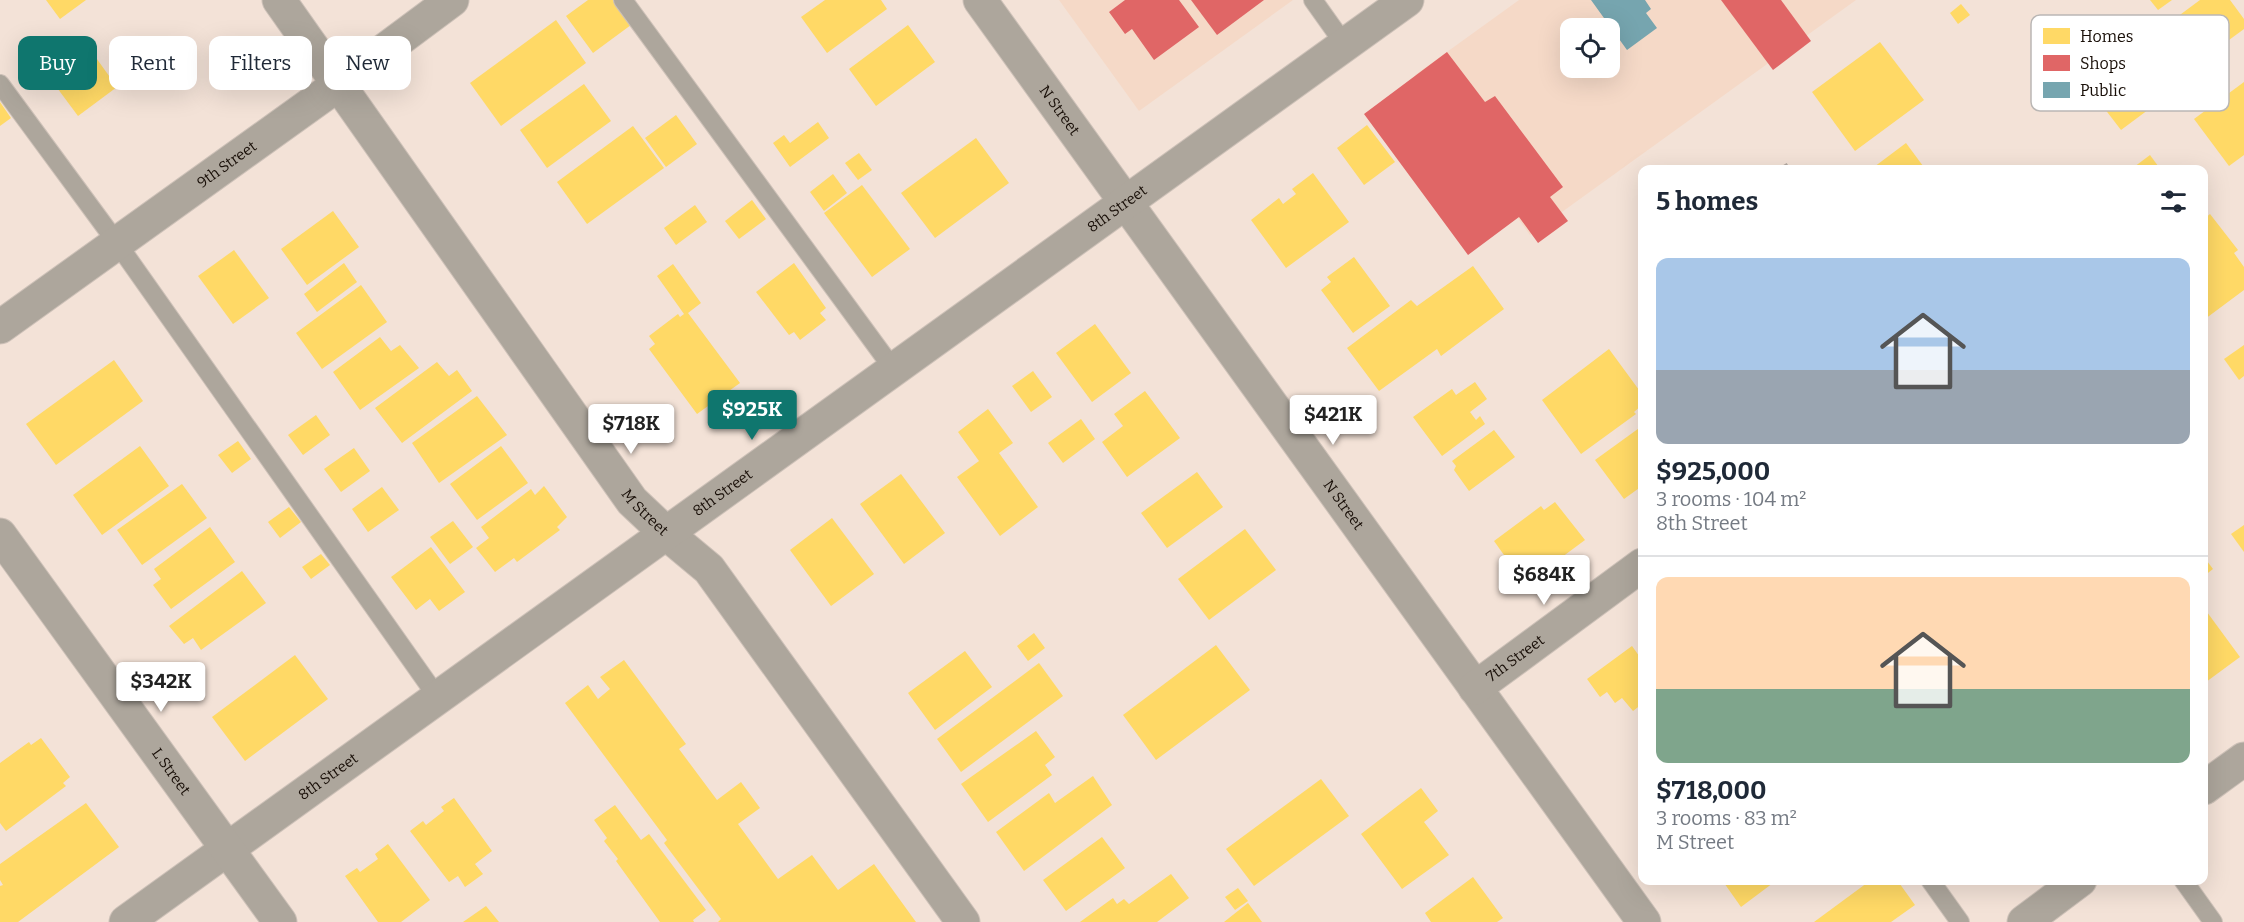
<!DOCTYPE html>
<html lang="en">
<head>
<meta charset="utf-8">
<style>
  body { margin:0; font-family:Bitter,serif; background:#f6f6f7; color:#1f2937; height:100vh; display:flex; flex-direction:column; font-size:22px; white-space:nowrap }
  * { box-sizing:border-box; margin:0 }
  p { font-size:20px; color:#747a83 }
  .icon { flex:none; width:33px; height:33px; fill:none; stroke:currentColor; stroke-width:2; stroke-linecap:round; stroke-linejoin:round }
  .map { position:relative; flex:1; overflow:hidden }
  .drawer { position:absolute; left:1638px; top:165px; width:570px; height:720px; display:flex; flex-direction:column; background:#fff; border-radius:12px; box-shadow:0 6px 24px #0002 }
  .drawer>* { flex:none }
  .guide { position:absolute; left:18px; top:36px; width:570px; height:54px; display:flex; gap:12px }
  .tools { position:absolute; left:1560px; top:18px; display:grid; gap:12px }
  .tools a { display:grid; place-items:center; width:60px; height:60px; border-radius:12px; background:#fff; box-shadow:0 6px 24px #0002; font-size:30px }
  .price { position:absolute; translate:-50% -51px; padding:0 14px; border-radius:6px; background:#fff; color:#222; font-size:20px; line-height:39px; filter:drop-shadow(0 2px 3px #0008) }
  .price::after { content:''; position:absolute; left:50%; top:36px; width:18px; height:14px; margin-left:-9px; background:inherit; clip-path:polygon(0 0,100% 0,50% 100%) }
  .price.current { background:#0f766e; color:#fff }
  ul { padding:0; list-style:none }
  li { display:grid; align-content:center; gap:12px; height:318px; padding:0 18px }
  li+li { border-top:2px solid #e0e1e3 }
  li span { display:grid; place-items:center; height:186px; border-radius:12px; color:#555 }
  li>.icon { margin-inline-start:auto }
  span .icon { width:108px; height:108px; fill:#fffc; stroke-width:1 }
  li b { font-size:26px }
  h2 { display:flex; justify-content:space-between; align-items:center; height:72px; padding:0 18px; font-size:26px }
  .chip { padding:0 21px; border-radius:12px; background:#fff; box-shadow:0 6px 24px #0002; font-size:21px; line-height:54px }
  .chip.current { background:#0f766e; color:#fff }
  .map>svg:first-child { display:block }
</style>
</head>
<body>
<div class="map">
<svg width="2244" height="922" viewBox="0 0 2244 922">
  <rect width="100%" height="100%" fill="#f3e2d7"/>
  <g fill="#f5d9c7" fill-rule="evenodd">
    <polygon points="1059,0 1293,0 1139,111"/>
    <path d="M1519 0H1856L1530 235 1415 75ZM1570 28H1610V68H1570Z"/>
  </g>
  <g fill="#ffd966">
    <polygon points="46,0 86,0 60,19"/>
    <polygon points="588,0 619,0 635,22 593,53 566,16"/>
    <polygon points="825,0 881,0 887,9 827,53 801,17"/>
    <polygon points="2150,0 2172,0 2158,10"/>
    <polygon points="2200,0 2230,0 2244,19 2244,29 2199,62 2169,23"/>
    <polygon points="1961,4 1970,15 1958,24 1950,13"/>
    <polygon points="556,20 586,63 501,126 470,83"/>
    <polygon points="908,25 935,62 876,106 849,69"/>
    <polygon points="1880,42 1924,100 1855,151 1812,92"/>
    <polygon points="89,48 117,87 78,116 49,77"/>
    <polygon points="2145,71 2164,98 2121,130 2101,104"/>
    <polygon points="2244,82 2244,155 2229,166 2194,119"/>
    <polygon points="584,84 611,121 547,168 520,130"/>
    <polygon points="0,102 11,118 0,126"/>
    <polygon points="676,115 697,144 666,167 645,138"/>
    <polygon points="818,122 829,138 790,167 773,143 784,135 790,143"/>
    <polygon points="1367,125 1395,162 1364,185 1337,148"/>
    <polygon points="633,126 664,168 587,224 557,182"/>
    <polygon points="976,138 1009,183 935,238 901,193"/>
    <polygon points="1906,143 1926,170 1870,170"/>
    <polygon points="859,153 872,170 858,180 845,163"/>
    <polygon points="2150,155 2161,170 2130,170"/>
    <polygon points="1313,173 1349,222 1286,268 1251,220 1279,198 1283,204 1296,194 1292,189"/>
    <polygon points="833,174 847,193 824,211 810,192"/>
    <polygon points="862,185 910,249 872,277 824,213"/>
    <polygon points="752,200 766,219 739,239 725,221"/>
    <polygon points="695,205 707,222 676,245 664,228"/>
    <polygon points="333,211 359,247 307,285 281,249"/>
    <polygon points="2210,214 2238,250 2234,253 2244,267 2244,290 2205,319 2204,219"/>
    <polygon points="234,250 269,298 233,324 198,276"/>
    <polygon points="1354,257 1390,306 1353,333 1321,290 1331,282 1327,277"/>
    <polygon points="344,263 357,282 317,312 304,294"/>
    <polygon points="794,263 826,308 820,313 826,320 800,340 794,332 789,335 756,292"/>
    <polygon points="673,264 701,303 688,313 740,383 697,414 649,349 655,344 649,336 678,314 680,317 684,314 657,276"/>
    <polygon points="1473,266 1504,309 1441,356 1437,349 1379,391 1347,348 1411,300 1417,306"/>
    <polygon points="361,285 387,322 322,369 296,333"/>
    <polygon points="1095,324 1131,373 1092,402 1056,353"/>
    <polygon points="380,337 391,351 400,345 419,368 360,410 333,372"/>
    <polygon points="2244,345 2244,376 2239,380 2224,359"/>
    <polygon points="1609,349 1642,394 1642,405 1634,412 1636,414 1581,454 1542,400"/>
    <polygon points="114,360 143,401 56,465 26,424"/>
    <polygon points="437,362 449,376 457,370 472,391 402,443 375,408"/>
    <polygon points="1033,371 1052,397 1031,412 1012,386"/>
    <polygon points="1475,382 1487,399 1470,412 1476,420 1480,416 1485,424 1442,456 1413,417 1452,389 1456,395"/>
    <polygon points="1145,391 1180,438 1127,477 1102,442 1123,426 1114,414"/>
    <polygon points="477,396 507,435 439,483 412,443"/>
    <polygon points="988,409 1013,443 999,453 1038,507 1000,536 957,477 979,461 958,432"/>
    <polygon points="316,415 330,435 303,455 288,435"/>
    <polygon points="1081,419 1095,439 1063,463 1048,443"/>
    <polygon points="1642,426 1642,486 1624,499 1595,460"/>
    <polygon points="1494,430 1515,457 1469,491 1454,470 1456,466 1452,461"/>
    <polygon points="238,441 251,459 232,473 218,455"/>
    <polygon points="140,446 169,486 102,535 73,495"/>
    <polygon points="501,446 528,483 477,520 450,484"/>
    <polygon points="354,448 370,471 341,492 324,469"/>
    <polygon points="1197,472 1223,507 1167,548 1141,513"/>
    <polygon points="901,474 945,533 904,564 860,504"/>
    <polygon points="182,484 207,518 142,565 117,530"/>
    <polygon points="544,486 567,517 557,527 560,530 517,562 514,558 495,572 476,548 489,538 481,527 531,489 535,495"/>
    <polygon points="382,487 399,510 368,532 352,509"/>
    <polygon points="1555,502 1585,540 1519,589 1503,567 1509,562 1494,541 1541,506 1544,510"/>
    <polygon points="289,507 301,522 280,538 268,522"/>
    <polygon points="832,518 874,574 831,606 790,550"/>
    <polygon points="453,521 473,547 450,564 430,537"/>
    <polygon points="2244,525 2244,552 2231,534"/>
    <polygon points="210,527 235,562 171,609 153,585 161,579 154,569"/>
    <polygon points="1245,529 1276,570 1209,620 1178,579"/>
    <polygon points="431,547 465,592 439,611 430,599 416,610 391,577"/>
    <polygon points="321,554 330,565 311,579 302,567"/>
    <polygon points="2204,557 2213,569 2204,576"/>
    <polygon points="242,571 266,603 201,650 193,638 184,644 169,626"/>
    <polygon points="2204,608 2240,657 2206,682 2204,679"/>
    <polygon points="1034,633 1045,648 1028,661 1017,646"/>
    <polygon points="1216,645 1250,690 1156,760 1123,715"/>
    <polygon points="1632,646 1642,660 1642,704 1633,711 1622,698 1615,703 1607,692 1600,697 1587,679"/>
    <polygon points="965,651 992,687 935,730 908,693"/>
    <polygon points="295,655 328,699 245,761 212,717"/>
    <polygon points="624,660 686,744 679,749 717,800 741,782 760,808 738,824 778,879 812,855 838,890 874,864 916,922 718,922 721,919 664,843 667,840 565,703 588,685 598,699 610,689 600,677"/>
    <polygon points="1039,663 1063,696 961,772 937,739"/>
    <polygon points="1036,731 1055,757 1045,765 1052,775 988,822 961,784"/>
    <polygon points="41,738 70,777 63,783 66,786 6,831 0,823 0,763 29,742 31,745"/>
    <polygon points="1093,776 1112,805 1024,871 996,832 1049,793 1055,803"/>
    <polygon points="1321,779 1349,816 1254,886 1226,849"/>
    <polygon points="1421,788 1438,811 1424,822 1449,855 1402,889 1361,834"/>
    <polygon points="454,798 492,851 475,864 483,874 465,887 458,876 449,882 410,831 423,821 426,825 444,811 441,807"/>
    <polygon points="86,803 119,847 18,922 0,922 0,886 3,885 0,880 0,864"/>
    <polygon points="615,805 641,840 649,834 706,910 693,920 694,922 660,922 616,861 618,859 604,841 607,838 594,820"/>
    <polygon points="1102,837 1125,868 1066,911 1043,880"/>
    <polygon points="388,844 430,900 401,922 378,922 345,876 357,868 360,872 378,859 375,854"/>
    <polygon points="1171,874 1189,898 1157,922 1080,922 1113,898 1117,904 1124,899 1129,904"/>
    <polygon points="1473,877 1503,918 1497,922 1431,922 1425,913"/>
    <polygon points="1722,880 1777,880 1741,907"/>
    <polygon points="1871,880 1897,880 1915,905 1891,922 1814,922"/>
    <polygon points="1238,888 1248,901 1235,910 1225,897"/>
    <polygon points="1248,903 1262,922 1224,922"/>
    <polygon points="486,906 499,922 463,922"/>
  </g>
  <g fill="#e06666">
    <polygon points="1125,0 1179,0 1199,27 1154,60 1132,29 1125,34 1109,12"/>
    <polygon points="1191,0 1264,0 1217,35"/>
    <polygon points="1721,0 1781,0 1811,41 1773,70"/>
    <polygon points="1447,52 1485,102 1495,96 1563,187 1550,197 1568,221 1538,243 1519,217 1468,255 1364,114"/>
  </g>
  <polygon fill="#76a5af" points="1591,0 1645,0 1651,9 1646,13 1657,28 1627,50"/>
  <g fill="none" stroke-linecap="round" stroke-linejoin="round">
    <g stroke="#cdc1b8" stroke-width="20">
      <g id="service">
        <polyline points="623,0 894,370"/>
        <polyline points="1313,0 1345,45"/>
        <polyline points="0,84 117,243 438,698"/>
        <polyline points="1930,880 1960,922"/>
        <polyline points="2183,880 2213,922"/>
      </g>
    </g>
    <g stroke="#cdc1b8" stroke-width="35">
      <g id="minor">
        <path id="s1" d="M279 0 632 501 667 534 709 569 963 922"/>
        <path id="s2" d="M980 0 1644 922"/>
        <path id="s3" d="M0 327 339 84 452 0"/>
        <path id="s4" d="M1475 688 1642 565"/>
        <polyline points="2204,788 2244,759"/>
        <path id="s5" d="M126 922 1407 0"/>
        <polyline points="2024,922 2080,880"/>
      </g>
    </g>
    <g stroke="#cdc1b8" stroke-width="35">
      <g id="tertiary">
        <path id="s6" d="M0 535 280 922"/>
      </g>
    </g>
    <polyline stroke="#b2a9a1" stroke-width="4" stroke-dasharray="6 3" stroke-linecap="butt" points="1785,164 1789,170"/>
    <use href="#service" stroke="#ada69c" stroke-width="18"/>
    <use href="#minor" stroke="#ada69c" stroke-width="33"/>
    <use href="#tertiary" stroke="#ada69c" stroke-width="33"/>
  </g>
  <g text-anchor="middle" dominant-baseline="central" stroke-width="6" stroke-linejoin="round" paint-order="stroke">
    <g font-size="15" fill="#180e07" stroke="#fff">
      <text stroke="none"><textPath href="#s2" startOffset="136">N Street</textPath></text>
      <text stroke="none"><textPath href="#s3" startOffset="279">9th Street</textPath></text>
      <text stroke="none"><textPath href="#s5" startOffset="1221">8th Street</textPath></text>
      <text stroke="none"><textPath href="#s5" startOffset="735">8th Street</textPath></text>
      <text stroke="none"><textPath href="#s2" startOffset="622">N Street</textPath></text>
      <text stroke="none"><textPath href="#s1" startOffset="630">M Street</textPath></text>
      <text stroke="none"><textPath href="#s4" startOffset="50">7th Street</textPath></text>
      <text stroke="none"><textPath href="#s6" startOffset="292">L Street</textPath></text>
      <text stroke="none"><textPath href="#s5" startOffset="249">8th Street</textPath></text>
    </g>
  </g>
  <rect x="2031" y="15" width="198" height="96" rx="9" fill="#fff" stroke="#bab7b5" stroke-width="1.5"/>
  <rect x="2043" y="28" width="27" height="16" fill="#ffd966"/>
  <rect x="2043" y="55" width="27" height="16" fill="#e06666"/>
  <rect x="2043" y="82" width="27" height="16" fill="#76a5af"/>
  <g font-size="16" fill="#180e07">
    <text x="2080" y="42">Homes</text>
    <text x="2080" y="69">Shops</text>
    <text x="2080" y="96">Public</text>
  </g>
</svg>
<div class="tools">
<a><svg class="icon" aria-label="locate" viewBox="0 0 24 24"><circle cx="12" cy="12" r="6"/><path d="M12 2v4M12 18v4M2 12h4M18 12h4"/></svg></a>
</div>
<b class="price current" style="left:752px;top:441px">$925K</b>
<b class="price" style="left:1333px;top:446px">$421K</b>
<b class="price" style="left:631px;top:455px">$718K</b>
<b class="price" style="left:1544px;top:606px">$684K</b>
<b class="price" style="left:161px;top:713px">$342K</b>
<div class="guide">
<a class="chip current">Buy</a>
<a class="chip">Rent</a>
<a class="chip">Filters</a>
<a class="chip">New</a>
</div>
<section class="drawer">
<h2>5 homes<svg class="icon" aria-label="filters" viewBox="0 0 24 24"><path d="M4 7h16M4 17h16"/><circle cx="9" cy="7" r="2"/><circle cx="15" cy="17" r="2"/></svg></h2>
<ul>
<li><span style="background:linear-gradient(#a9c7e8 60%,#9aa5b1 0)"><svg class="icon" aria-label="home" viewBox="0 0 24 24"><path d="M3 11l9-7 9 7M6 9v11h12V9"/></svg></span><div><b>$925,000</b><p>3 rooms · 104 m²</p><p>8th Street</p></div></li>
<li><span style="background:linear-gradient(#ffd9b3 60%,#7fa58c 0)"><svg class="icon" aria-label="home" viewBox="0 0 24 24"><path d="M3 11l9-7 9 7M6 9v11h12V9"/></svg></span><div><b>$718,000</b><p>3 rooms · 83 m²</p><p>M Street</p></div></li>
</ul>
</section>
</div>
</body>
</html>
